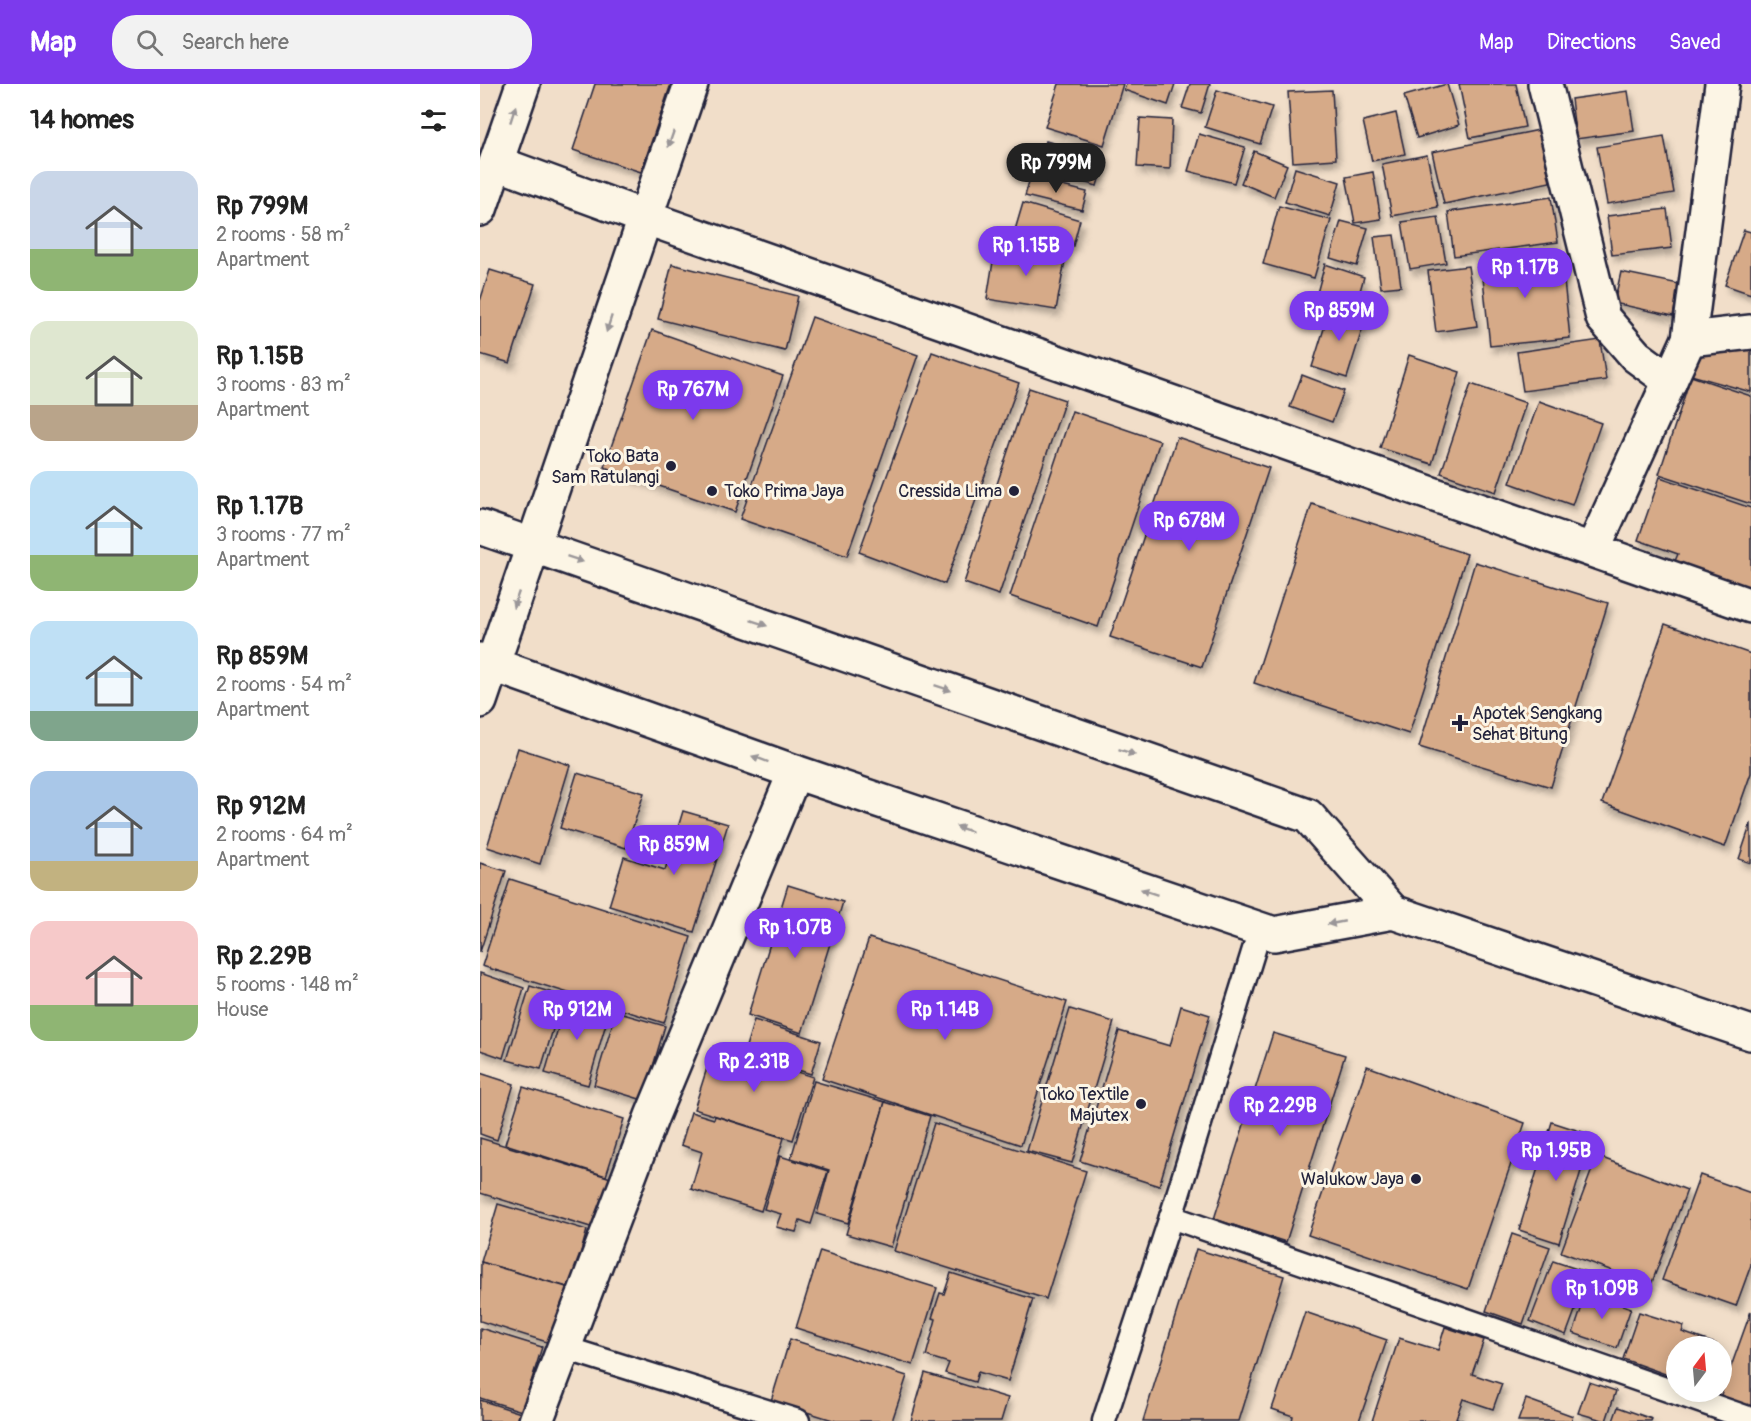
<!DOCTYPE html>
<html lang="en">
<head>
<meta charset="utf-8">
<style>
  body { margin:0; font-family:Pangolin,sans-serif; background:#f2f2f2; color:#222; height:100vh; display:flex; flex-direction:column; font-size:22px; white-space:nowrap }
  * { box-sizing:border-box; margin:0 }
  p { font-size:20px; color:#767676 }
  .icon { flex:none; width:33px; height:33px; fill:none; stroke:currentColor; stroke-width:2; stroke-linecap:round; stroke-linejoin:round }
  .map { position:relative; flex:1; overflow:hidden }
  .details { display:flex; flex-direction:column; background:#fff; width:480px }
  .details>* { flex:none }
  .needle { width:39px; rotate:16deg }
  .controls { position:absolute; left:1186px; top:1252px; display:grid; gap:12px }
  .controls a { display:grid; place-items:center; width:66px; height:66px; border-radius:50%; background:#fff; box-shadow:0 3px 15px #0003; font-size:30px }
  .price { position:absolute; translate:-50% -51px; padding:0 14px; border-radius:21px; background:#7c3aed; color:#fff; font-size:20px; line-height:39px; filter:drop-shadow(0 2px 3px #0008) }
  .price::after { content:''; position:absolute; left:50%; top:36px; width:18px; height:14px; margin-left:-9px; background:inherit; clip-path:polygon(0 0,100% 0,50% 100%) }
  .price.selected { background:#222; color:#fff }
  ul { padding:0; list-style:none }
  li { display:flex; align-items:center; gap:18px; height:150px; padding:0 30px }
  li span { display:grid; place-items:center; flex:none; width:168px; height:120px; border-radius:18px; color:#555 }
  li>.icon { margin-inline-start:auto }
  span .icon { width:72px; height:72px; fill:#fffc; stroke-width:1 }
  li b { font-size:26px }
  h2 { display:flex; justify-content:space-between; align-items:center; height:72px; padding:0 30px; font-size:26px }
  header { display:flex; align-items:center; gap:36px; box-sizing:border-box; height:84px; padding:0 30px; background:#7c3aed; color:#fff }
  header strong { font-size:28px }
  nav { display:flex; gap:33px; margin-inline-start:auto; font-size:21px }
  .search { width:420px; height:54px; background:#f2f2f2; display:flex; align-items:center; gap:15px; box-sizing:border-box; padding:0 21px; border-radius:24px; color:#767676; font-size:22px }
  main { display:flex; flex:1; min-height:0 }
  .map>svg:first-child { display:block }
</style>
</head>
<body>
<header>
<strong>Map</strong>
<div class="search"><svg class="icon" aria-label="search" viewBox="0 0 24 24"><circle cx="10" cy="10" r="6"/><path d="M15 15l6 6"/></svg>Search here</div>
<nav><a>Map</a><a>Directions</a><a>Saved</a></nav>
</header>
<main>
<section class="details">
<h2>14 homes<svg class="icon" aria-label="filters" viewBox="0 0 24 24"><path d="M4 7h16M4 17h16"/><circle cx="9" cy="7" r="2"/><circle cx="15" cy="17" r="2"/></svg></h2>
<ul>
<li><span style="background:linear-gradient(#c9d6e8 65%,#8fb573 0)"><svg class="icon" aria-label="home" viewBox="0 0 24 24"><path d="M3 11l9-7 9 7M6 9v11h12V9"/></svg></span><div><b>Rp 799M</b><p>2 rooms · 58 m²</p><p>Apartment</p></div></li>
<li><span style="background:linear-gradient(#dfe7d0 70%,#b9a48a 0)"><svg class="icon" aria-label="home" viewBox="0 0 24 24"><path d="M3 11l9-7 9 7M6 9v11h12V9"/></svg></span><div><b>Rp 1.15B</b><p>3 rooms · 83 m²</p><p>Apartment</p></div></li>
<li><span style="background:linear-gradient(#bfe0f5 70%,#8fb573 0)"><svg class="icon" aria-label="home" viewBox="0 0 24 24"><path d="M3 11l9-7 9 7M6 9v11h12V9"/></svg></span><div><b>Rp 1.17B</b><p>3 rooms · 77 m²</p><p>Apartment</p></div></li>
<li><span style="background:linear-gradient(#bfe0f5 75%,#7fa58c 0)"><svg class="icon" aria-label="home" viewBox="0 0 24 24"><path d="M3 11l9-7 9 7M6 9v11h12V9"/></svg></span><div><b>Rp 859M</b><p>2 rooms · 54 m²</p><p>Apartment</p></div></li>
<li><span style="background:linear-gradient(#a9c7e8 75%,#c2b280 0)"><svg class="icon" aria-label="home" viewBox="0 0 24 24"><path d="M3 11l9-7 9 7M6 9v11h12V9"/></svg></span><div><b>Rp 912M</b><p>2 rooms · 64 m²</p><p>Apartment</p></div></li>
<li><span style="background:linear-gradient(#f6c9c9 70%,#8fb573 0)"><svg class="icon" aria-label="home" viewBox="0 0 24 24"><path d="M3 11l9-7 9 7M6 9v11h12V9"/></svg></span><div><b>Rp 2.29B</b><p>5 rooms · 148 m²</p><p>House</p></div></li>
</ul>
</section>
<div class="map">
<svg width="1271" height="1337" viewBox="0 0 1271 1337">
  <defs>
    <filter id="shadow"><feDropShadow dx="3.5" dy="6" stdDeviation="3" flood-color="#0004"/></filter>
  </defs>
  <rect width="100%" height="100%" fill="#f1dec9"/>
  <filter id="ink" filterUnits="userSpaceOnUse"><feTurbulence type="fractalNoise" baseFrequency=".0167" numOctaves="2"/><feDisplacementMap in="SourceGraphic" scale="12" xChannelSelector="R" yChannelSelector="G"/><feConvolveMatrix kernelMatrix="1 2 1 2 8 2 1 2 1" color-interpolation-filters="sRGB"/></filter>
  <g filter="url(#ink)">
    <g fill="#d6aa88" stroke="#22223b" stroke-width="1.5" filter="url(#shadow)">
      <polygon points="115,0 191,0 161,88 93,66"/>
      <polygon points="579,0 643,0 624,61 565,43"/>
      <polygon points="646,0 695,0 688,21 644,6"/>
      <polygon points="710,0 730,0 721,29 702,24"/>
      <polygon points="967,0 979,41 937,54 924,12"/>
      <polygon points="979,0 1036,0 1045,43 990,54"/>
      <polygon points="737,6 792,23 780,60 725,43"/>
      <polygon points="852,6 856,75 813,78 808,8"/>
      <polygon points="1148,7 1154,47 1096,55 1091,15"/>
      <polygon points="916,29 925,70 892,77 883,37"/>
      <polygon points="660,34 692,36 690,85 657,83"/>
      <polygon points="1059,46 1070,98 964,120 952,68"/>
      <polygon points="719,50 765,63 754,99 708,87"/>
      <polygon points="1184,52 1194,109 1127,120 1117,63"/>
      <polygon points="566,57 625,74 617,102 558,85"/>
      <polygon points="774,67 807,81 794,113 761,99"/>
      <polygon points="947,71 958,123 912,132 902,80"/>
      <polygon points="815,84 860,98 850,132 805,118"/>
      <polygon points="893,88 901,135 875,139 866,93"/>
      <polygon points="550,94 607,108 602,126 545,112"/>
      <polygon points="1071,113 1078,158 974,172 968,128"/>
      <polygon points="543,119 600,136 593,162 535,146"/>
      <polygon points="799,122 851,136 834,194 783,180"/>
      <polygon points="1187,125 1192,164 1132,171 1127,132"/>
      <polygon points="958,133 966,179 930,185 922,138"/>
      <polygon points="861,137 888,144 877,182 850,174"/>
      <polygon points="1264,146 1271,148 1271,210 1245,201"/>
      <polygon points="914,151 921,202 901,204 894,153"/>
      <polygon points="516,159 586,171 576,226 507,215"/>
      <polygon points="1081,168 1090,254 1010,262 1001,175"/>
      <polygon points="192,180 318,212 305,267 178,235"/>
      <polygon points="845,180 884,193 876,221 837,209"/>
      <polygon points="988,182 997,242 956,248 948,187"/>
      <polygon points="10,186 55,200 30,279 0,270 0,217"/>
      <polygon points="1141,188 1199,200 1193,232 1134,219"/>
      <polygon points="851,222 886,233 867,294 832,283"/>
      <polygon points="332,233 438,271 367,472 260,435"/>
      <polygon points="172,246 303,292 255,428 124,383"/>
      <polygon points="1120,256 1126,296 1043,307 1037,268"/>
      <polygon points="1271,261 1271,308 1211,291 1217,271"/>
      <polygon points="452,268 539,299 465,500 379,468"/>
      <polygon points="929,271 980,288 952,380 900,364"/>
      <polygon points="822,291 864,307 852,338 810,323"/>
      <polygon points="1211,292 1271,312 1271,420 1179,390"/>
      <polygon points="991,300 1046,319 1016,408 961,389"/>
      <polygon points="549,304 585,316 519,511 484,499"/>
      <polygon points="1059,317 1121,339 1092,421 1030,399"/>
      <polygon points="592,327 680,357 618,543 530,512"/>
      <polygon points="697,353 789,384 722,583 630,553"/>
      <polygon points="1180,393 1271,424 1271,514 1191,486 1198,470 1158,456"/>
      <polygon points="832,420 987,470 929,650 774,599"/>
      <polygon points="995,478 1128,519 1071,703 939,663"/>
      <polygon points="1185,540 1271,570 1271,689 1245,763 1122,719"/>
      <polygon points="38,664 90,681 60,780 7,763"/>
      <polygon points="97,689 164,709 146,764 80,744"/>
      <polygon points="203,727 248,740 214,848 129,822 144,773 185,786"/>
      <polygon points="1271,739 1271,779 1259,775"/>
      <polygon points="0,779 26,787 0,868"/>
      <polygon points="30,795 211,853 184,939 2,882"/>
      <polygon points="308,801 363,818 322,949 268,931"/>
      <polygon points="389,854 587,918 541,1061 342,995"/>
      <polygon points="0,889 44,904 23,974 0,966"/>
      <polygon points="50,902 83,912 61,985 27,976"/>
      <polygon points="87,913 130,926 108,1001 65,989"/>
      <polygon points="701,922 730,931 679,1102 600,1077 639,947 690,962"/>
      <polygon points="590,925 634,938 592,1079 547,1067"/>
      <polygon points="136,928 185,942 163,1016 114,1001"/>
      <polygon points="274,936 341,957 331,990 264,969"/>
      <polygon points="793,949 865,971 806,1158 734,1135"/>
      <polygon points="234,962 333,993 313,1056 214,1025"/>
      <polygon points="887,982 1045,1039 988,1205 828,1151"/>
      <polygon points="0,989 34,1000 17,1056 0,1050"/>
      <polygon points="334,997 405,1018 368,1139 337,1130 349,1086 311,1074"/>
      <polygon points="43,1003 144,1035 126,1092 25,1060"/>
      <polygon points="405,1018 450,1032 411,1163 366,1150"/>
      <polygon points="211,1028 234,1035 235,1032 304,1054 281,1127 211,1105 222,1068 201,1061"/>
      <polygon points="1072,1038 1112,1051 1079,1159 1039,1146"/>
      <polygon points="454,1039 606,1087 566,1215 414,1167"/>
      <polygon points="0,1054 131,1094 117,1145 0,1109"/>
      <polygon points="300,1072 348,1087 331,1140 320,1136 316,1148 296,1143 301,1130 284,1125"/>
      <polygon points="1117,1072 1207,1106 1171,1201 1081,1168"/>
      <polygon points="1220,1091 1271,1109 1271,1181 1256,1222 1182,1196"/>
      <polygon points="18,1120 107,1146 91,1204 1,1178"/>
      <polygon points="1032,1150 1070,1163 1043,1240 1006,1227"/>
      <polygon points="716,1165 804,1192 759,1337 663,1337"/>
      <polygon points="340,1167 457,1204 433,1281 316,1244"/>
      <polygon points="1073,1177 1109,1189 1086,1251 1050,1237"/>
      <polygon points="1,1178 100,1207 83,1263 0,1237"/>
      <polygon points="471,1189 553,1215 528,1297 498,1288 495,1298 465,1289 469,1279 446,1272 456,1235 452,1234 460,1209 464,1210"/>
      <polygon points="1107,1208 1151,1224 1137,1264 1093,1249"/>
      <polygon points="1271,1227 1271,1327 1239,1316"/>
      <polygon points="825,1228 907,1256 879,1337 812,1337 813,1332 792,1325"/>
      <polygon points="1159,1228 1204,1242 1202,1248 1236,1260 1235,1263 1197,1263 1197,1288 1190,1285 1188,1291 1143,1275"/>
      <polygon points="965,1243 1004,1256 992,1290 1022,1300 1013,1325 983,1315 976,1334 985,1337 892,1337 919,1254 958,1266"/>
      <polygon points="0,1244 62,1263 42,1327 0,1314"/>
      <polygon points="310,1255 427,1292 412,1337 356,1337 291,1317"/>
      <polygon points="445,1289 528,1314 521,1337 431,1337"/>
      <polygon points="1109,1298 1136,1307 1126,1337 1098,1329"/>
      <polygon points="1046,1315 1093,1332 1091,1337 1038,1337"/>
      <polygon points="0,1316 47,1331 45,1337 0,1337"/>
      <polygon points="1138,1323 1172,1335 1171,1337 1133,1337"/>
    </g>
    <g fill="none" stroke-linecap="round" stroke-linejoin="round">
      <g stroke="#22223b" stroke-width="27">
        <g id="service">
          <polyline points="691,1133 780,846"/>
          <polyline points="85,1264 318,1337"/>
          <polyline points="624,1337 691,1133 1271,1335"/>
        </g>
      </g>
      <g stroke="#22223b" stroke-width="38">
        <g id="minor">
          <polyline points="1065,0 1123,234 1156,272 1190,297"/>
          <polyline points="17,79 164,133 1271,522"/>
          <polyline points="0,125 43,0"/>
          <polyline points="1209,255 1271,248"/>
          <polyline points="1113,465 1209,255 1242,0"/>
          <polyline points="0,617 211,0"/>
          <polyline points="56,1337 172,1032 315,688"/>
        </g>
      </g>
      <g stroke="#22223b" stroke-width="38">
        <g id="tertiary">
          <polyline points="0,443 828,732 913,828"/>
          <polyline points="0,576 315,688 794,850 913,828 1271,949"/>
        </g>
      </g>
      <use href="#service" stroke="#fcf5e5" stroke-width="22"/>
      <use href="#minor" stroke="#fcf5e5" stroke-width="33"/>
      <use href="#tertiary" stroke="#fcf5e5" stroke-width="33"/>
    </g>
    <defs><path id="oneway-solid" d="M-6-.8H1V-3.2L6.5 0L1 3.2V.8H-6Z" transform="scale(1.5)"/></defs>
    <g fill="#9a9698">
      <use href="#oneway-solid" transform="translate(33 30) rotate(-72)"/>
      <use href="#oneway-solid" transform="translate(191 55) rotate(109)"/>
      <use href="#oneway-solid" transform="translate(129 240) rotate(108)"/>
      <use href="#oneway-solid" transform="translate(95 475) rotate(19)"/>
      <use href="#oneway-solid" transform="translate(36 516) rotate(109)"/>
      <use href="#oneway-solid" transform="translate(279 539) rotate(19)"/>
      <use href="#oneway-solid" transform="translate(463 604) rotate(19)"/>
      <use href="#oneway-solid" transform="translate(647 668) rotate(19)"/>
      <use href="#oneway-solid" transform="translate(280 675) rotate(-160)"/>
      <use href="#oneway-solid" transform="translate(484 745) rotate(-161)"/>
      <use href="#oneway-solid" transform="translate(669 808) rotate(-161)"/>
      <use href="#oneway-solid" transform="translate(856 839) rotate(169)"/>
    </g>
  </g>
  <g fill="#22223b" stroke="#fcf5e5" stroke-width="2">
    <circle cx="191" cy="382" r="6"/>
    <circle cx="232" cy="407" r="6"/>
    <circle cx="534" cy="407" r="6"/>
    <path d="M977 630h6v6h6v6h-6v6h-6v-6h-6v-6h6z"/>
    <circle cx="661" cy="1020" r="6"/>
    <circle cx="936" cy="1095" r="6"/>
  </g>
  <g text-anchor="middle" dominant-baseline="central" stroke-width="6" stroke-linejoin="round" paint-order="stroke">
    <g font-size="18" fill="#22223b" stroke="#fcf5e5" text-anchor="end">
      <text x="179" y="372">Toko Bata<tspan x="179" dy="21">Sam Ratulangi</tspan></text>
      <text x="244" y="407" text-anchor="start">Toko Prima Jaya</text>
      <text x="522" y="407">Cressida Lima</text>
      <text x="992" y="629" text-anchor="start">Apotek Sengkang<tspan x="992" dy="21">Sehat Bitung</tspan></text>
      <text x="649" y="1010">Toko Textile<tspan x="649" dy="21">Majutex</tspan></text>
      <text x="924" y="1095">Walukow Jaya</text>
    </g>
  </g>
</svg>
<div class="controls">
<a><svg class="needle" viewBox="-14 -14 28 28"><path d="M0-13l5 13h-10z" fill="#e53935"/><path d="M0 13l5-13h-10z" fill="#767676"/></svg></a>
</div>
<b class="price selected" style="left:576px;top:110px">Rp 799M</b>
<b class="price" style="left:546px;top:193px">Rp 1.15B</b>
<b class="price" style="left:1045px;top:215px">Rp 1.17B</b>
<b class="price" style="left:859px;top:258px">Rp 859M</b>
<b class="price" style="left:213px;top:337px">Rp 767M</b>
<b class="price" style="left:709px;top:468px">Rp 678M</b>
<b class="price" style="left:194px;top:792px">Rp 859M</b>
<b class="price" style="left:315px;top:875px">Rp 1.07B</b>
<b class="price" style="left:97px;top:957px">Rp 912M</b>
<b class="price" style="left:465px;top:957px">Rp 1.14B</b>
<b class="price" style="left:274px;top:1009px">Rp 2.31B</b>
<b class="price" style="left:800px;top:1053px">Rp 2.29B</b>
<b class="price" style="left:1076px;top:1098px">Rp 1.95B</b>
<b class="price" style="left:1122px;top:1236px">Rp 1.09B</b>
</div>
</main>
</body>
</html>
